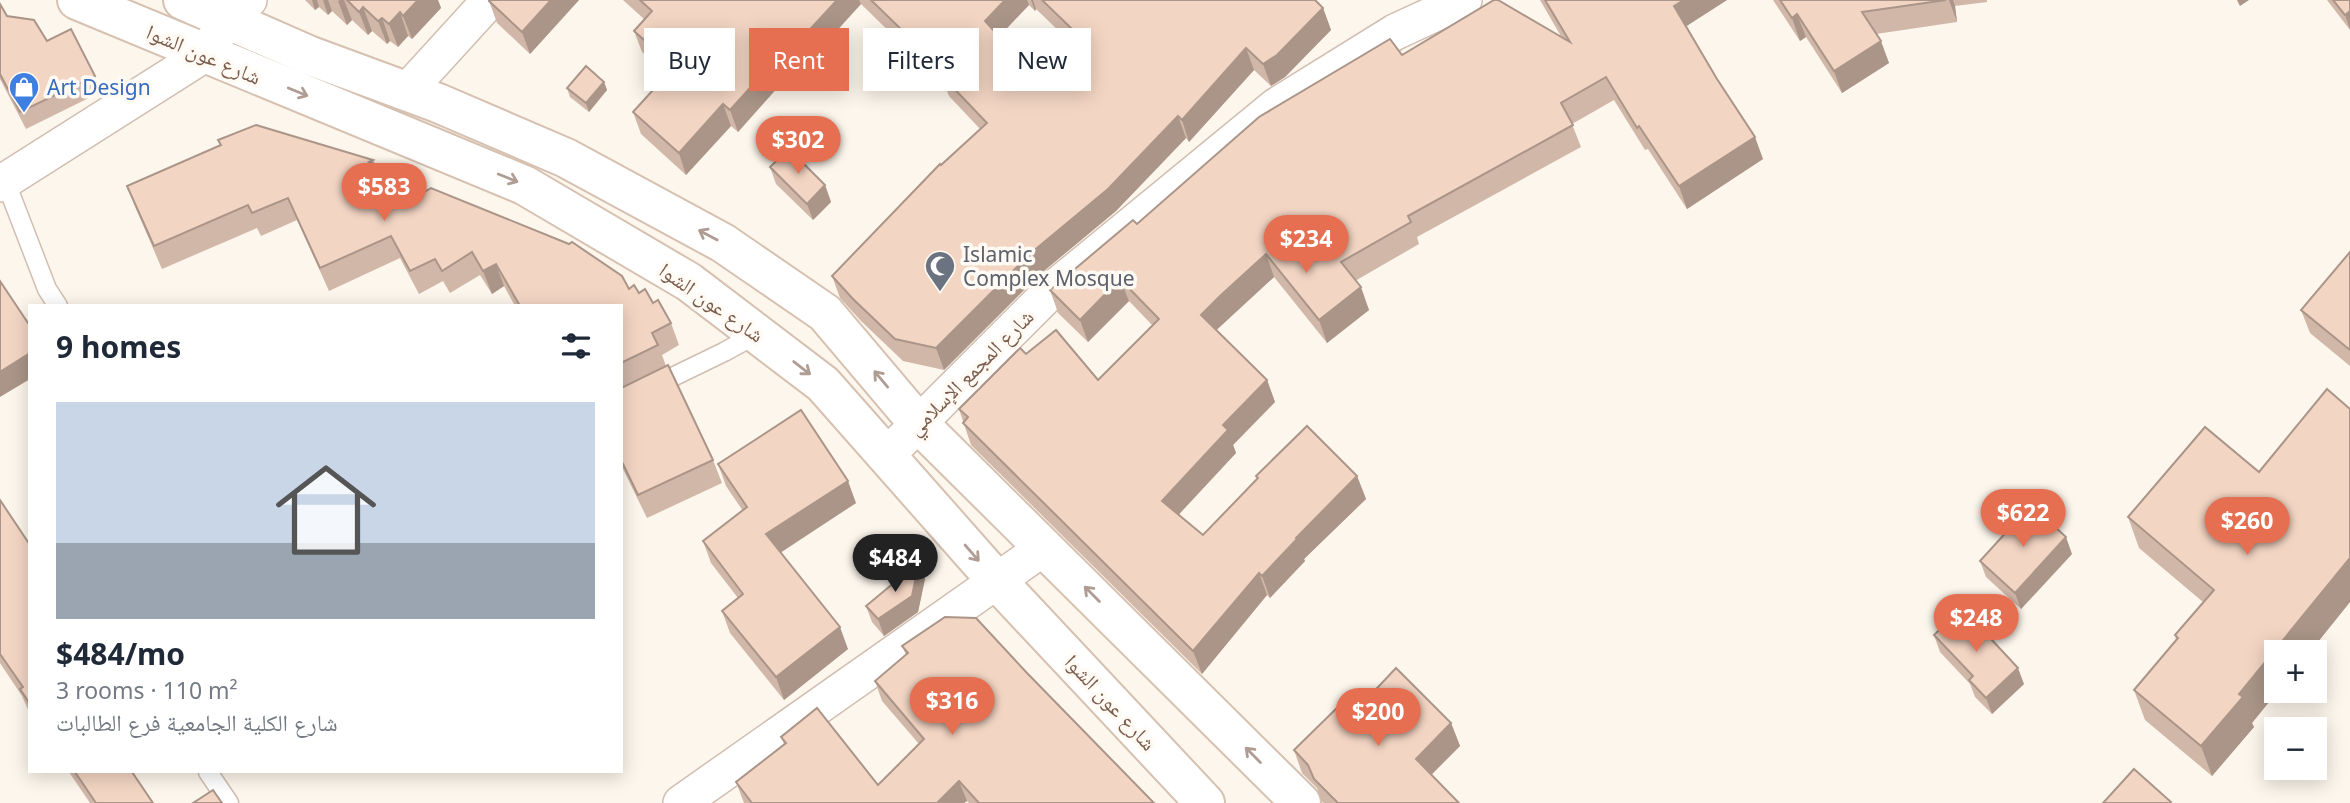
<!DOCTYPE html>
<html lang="en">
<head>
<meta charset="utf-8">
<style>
  body { margin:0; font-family:"Noto Sans","Noto Naskh Arabic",sans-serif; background:#f2f2f3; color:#1f2937; height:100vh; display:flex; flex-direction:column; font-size:26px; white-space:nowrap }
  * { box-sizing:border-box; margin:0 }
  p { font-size:23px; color:#747a83 }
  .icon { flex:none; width:38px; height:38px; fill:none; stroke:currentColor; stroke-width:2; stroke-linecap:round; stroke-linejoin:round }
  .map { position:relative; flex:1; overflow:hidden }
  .panel { position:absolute; left:28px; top:304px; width:595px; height:469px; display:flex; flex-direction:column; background:#fff; border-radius:0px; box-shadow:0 4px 18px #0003 }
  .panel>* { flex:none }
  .top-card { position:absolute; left:644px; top:28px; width:665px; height:63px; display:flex; gap:14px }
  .fabs { position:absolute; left:2264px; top:640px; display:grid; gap:14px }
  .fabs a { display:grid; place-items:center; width:63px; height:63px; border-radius:0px; background:#fff; box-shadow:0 4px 18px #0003; font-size:35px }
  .price { position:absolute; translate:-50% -60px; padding:0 16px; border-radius:24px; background:#e76f51; color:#fff; font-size:23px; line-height:46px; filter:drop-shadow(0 2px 4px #0008) }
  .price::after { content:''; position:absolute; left:50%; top:42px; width:21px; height:16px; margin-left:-10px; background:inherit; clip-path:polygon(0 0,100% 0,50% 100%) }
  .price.current { background:#222; color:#fff }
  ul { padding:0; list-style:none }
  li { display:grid; align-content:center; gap:14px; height:371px; padding:0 28px }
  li+li { border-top:2px solid #e0e1e3 }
  li span { display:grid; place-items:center; height:217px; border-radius:0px; color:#555 }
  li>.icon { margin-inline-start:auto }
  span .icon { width:126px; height:126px; fill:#fffc; stroke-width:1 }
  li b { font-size:30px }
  h2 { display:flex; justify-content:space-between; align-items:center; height:84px; padding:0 28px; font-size:30px }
  .tag { padding:0 24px; border-radius:0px; background:#fff; box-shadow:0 4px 18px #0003; font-size:24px; line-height:63px }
  .tag.current { background:#e76f51; color:#fff }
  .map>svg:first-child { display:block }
</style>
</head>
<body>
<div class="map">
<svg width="2350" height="803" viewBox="0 0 2350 803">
  <rect width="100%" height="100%" fill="#fdf6ec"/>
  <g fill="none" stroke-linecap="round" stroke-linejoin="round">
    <g stroke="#d1beb0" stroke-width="21">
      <g id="lane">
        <polyline points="5,180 47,289 58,306"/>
        <polyline points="621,402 724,352 757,334"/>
        <polyline points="208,772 229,803"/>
      </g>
    </g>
    <g stroke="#d1beb0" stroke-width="38">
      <g id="street">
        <polyline points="407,91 490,0"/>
        <polyline points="0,184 205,54 227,20 249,0"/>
        <polyline points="887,455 1053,289 1276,106 1395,32 1464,0"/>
        <polyline points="681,803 1045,547"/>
      </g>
    </g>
    <g stroke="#d6c0b0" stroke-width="42">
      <g id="secondary">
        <polyline points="77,0 524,185 689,282 823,384 997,581 1205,803"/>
        <polyline points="183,0 308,55 438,103 566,158 723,243 825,313 918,423 1301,803"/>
      </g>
    </g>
    <use href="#lane" stroke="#fff" stroke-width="18"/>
    <use href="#street" stroke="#fff" stroke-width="35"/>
    <use href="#secondary" stroke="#fff" stroke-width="38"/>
  </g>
  <g fill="#d1b7a8" fill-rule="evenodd">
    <polygon points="305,0 438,0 441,8 412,39 408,36 398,47 390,41 387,44 372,31 368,35 352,20 347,25 332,11 328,15 319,7 315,10"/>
    <polygon points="579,0 530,54 497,23 489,1"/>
    <path d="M623 0H1315L1323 8 1331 30 1285 77 1271 86 1254 70 1189 142 1186 138 1116 211 1039 275 944 370 903 361 861 321 840 298 832 276 941 165 980 129 949 96 945 86 861 4 800 71 796 67 738 132 731 126 686 175 641 134 633 112 667 75 642 52 634 31 644 19ZM1029 5 1035 11 1036 9 1064 36 1030 70 999 36Z"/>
    <polygon points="1540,0 1727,0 1686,26 1763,159 1687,209 1648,149 1645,150 1614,100 1572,124 1581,147 1417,237 1419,244 1355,281 1369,310 1327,343 1274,277 1216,330 1267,380 1275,402 1233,445 1236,453 1178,515 1203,535 1257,479 1256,476 1357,476 1366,499 1304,559 1305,561 1270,598 1267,595 1202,674 971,445 959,409 1026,354 1098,380 1153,326 1129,301 1088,342 1058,313 1050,290 1137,224 1402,55 1562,38"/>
    <polygon points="1773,0 1987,0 1987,2 1955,6 1957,22 1876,34 1889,63 1842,93 1806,37 1800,41"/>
    <polygon points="2327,0 2350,0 2350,30"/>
    <polygon points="0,4 7,16 47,41 95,76 101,92 26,129 0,79"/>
    <polygon points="604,82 607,90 589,112 570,97 567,88"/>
    <polygon points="373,160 400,207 629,289 639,293 653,303 671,323 679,345 662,355 666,366 713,460 722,483 647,518 621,465 621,306 515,306 504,286 492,294 480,275 450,293 443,281 419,294 400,258 329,291 297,220 261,236 257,228 162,269 136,209 127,186"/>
    <polygon points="770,167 825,185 831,202 813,220 776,184"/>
    <polygon points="2350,252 2350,366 2310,333 2301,310"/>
    <polygon points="2350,409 2350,602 2252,723 2254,727 2212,776 2145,720 2134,690 2176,640 2175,635 2203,602 2139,548 2128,517 2259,472"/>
    <polygon points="718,464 856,503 780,552 848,649 784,700 730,633 722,611 738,598 711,563 703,541 743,511 726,486"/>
    <polygon points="0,500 30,545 30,714 22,696 0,663"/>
    <polygon points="2072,554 2021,609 1986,577 1980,561"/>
    <polygon points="919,562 925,579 918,612 884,636 872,622 866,606"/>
    <polygon points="1974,629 2024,684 1992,714 1975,697 1970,684 1940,652 1934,635"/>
    <polygon points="902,646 1027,673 1154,803 969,803 967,801 964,803 744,803 736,782 784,744 781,737 878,785 919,744 882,701 875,681 906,655"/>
    <polygon points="1365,701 1451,723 1460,746 1431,775 1459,803 1324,803 1322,802 1317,788 1302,773 1294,750"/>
    <polygon points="69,772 132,772 153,803 90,803"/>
  </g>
  <g fill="#aa9588">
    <polygon points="312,0 317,0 319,7 315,10"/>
    <polygon points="323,0 328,0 332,11 328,15"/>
    <polygon points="340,0 344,0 352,20 347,25 338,1"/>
    <polygon points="418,0 438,0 441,8 412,39 403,16"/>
    <polygon points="551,0 579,0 530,54 522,32"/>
    <polygon points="837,0 859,0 861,4 800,71 792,49"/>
    <polygon points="1005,0 1027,0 1029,5 993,43 985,21"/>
    <polygon points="1031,0 1033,0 1036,9 1035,11"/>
    <polygon points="1684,0 1727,0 1682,29 1674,6"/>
    <polygon points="1949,0 1953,0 1955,6 1957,22"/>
    <polygon points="2237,0 2249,0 2240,6"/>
    <polygon points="363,7 372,31 368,35 359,12"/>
    <polygon points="1323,8 1331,30 1285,77 1271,86 1263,64"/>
    <polygon points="2350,11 2350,29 2345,15"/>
    <polygon points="400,12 408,36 398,47 389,24"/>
    <polygon points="1797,14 1806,37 1800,41 1792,18"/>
    <polygon points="382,18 390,41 387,44 378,21"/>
    <polygon points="1881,41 1889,63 1842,93 1834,71"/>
    <polygon points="788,46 796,67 738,132 730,110"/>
    <polygon points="1246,48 1254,70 1189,142 1182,120"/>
    <polygon points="604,82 607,90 589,112 586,103"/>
    <polygon points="723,104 731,126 686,175 679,153"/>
    <polygon points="1178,116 1186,138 1116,211 1039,275 944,370 936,348 1031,253"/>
    <polygon points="1755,137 1763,159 1687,209 1679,186"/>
    <polygon points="825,185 831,202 813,220 807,204"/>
    <polygon points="1266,254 1274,277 1209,337 1201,315"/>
    <polygon points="496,264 504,286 492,294 483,271"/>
    <polygon points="1120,279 1129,301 1088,342 1080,320"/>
    <polygon points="1361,287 1369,310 1327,343 1319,320"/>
    <polygon points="30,353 30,379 0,397 0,372"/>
    <polygon points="1267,380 1275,402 1233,445 1236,453 1170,524 1162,501 1223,425"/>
    <polygon points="1357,476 1366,499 1304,559 1305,561 1270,598 1262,576 1296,538"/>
    <polygon points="848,481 856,503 774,557 766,534"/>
    <polygon points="2066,537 2072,554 2021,609 2015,593"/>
    <polygon points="2350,558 2350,602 2309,653 2277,653 2278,691 2252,723 2254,727 2212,776 2201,746 2239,694"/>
    <polygon points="919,562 925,579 918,612 884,636 878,619"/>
    <polygon points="1259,573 1267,595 1202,674 1193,651"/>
    <polygon points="840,627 848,649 784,700 776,677"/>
    <polygon points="2018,668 2024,684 1992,714 1986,698"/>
    <polygon points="1451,723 1460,746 1424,782 1416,759"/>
    <polygon points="959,781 967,801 964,803 937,803"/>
  </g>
  <g fill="#f3d5c3" stroke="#aa9588" stroke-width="2">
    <polygon points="347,0 418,0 403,16 400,12 389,24 382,18 378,21 363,7 359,12"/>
    <polygon points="489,0 551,0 522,32 489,1"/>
    <polygon points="640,0 837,0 792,49 788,46 730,110 723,104 679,153 633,112 674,67 634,31 652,11"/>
    <polygon points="871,0 1005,0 985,21 1030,70 1072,29 1042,0 1315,0 1323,8 1277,55 1263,64 1246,48 1182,120 1178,116 1108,189 1031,253 936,348 895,339 853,299 832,276 940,164 941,165 987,123 941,75 944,71"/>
    <polygon points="1494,0 1498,0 1570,42 1545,0 1684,0 1674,6 1717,79 1755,137 1679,186 1639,126 1637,128 1606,77 1561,103 1573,125 1408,216 1411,222 1341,262 1361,287 1319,320 1266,254 1220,296 1201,315 1267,380 1223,425 1228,430 1162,501 1203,535 1258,478 1256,476 1307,426 1357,476 1296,538 1297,539 1262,576 1259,573 1193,651 963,423 968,417 959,409 1020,348 1026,354 1056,330 1098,380 1159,319 1120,279 1080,320 1050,290 1133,220 1137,224 1259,117 1390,39 1402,55"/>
    <polygon points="1780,0 1946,0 1862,12 1881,41 1834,71 1797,14 1792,18"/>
    <polygon points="2333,0 2350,0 2350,11 2345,15"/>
    <polygon points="0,4 7,16 34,20 47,41 71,29 95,76 20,112 0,74"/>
    <polygon points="586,66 604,82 586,103 567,88"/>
    <polygon points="256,125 373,160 369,162 381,167 400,207 431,188 569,244 572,242 622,276 629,289 634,285 639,293 645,289 653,303 658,300 671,323 652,333 658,345 621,363 621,306 520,306 496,264 483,271 472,252 442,271 435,259 410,271 391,236 320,268 288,198 252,213 248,205 154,246 127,186 221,145 218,140"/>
    <polygon points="789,149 825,185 807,204 770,167"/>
    <polygon points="2350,252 2350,350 2301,310"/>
    <polygon points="0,281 30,326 30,353 0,372"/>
    <polygon points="668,365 713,460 638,495 621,460 621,388"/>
    <polygon points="2327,389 2350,409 2350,558 2239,694 2243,697 2201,746 2134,690 2178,638 2175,635 2214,590 2128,517 2205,427 2259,472"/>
    <polygon points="801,410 848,481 766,534 840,627 776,677 722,611 743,594 703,541 747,507 718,464"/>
    <polygon points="0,500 30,545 30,704 20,689 23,687 0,654"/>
    <polygon points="2031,505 2066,537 2015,593 1980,561"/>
    <polygon points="919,562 912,596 878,619 866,606"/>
    <polygon points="1958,612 1974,629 1978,625 2018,668 1986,698 1969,680 1973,676 1934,635"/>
    <polygon points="945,617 976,618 1027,673 1154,803 979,803 959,781 937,803 752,803 736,782 786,743 781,737 817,708 878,785 924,739 875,681 908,653 902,646"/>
    <polygon points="1396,668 1451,723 1416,759 1459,803 1338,803 1314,779 1308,765 1294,750 1345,700 1348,704 1358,694 1365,701"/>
    <polygon points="2134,769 2171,802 2170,803 2103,803"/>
    <polygon points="75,772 132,772 153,803 96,803"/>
    <polygon points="213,790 222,803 193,803"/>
  </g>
  <defs><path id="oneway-shaft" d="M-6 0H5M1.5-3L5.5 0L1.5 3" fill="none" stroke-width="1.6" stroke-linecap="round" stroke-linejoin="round" transform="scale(1.75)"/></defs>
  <g stroke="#af9d94">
    <use href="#oneway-shaft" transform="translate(298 92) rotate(22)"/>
    <use href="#oneway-shaft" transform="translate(508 178) rotate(22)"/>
    <use href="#oneway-shaft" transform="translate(708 235) rotate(-152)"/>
    <use href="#oneway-shaft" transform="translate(802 368) rotate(38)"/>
    <use href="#oneway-shaft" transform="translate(881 379) rotate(-130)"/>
    <use href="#oneway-shaft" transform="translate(972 553) rotate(49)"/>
    <use href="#oneway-shaft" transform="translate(1092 594) rotate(-135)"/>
    <use href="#oneway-shaft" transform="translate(1253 755) rotate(-135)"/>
  </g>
  <defs>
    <g id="shop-pin" transform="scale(1.575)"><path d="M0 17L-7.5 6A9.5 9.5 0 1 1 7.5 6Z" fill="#3f7fe0" stroke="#fffaf3"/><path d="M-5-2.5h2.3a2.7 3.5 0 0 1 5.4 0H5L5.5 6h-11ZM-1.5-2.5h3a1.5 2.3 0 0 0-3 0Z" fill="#fff"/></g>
    <g id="mosque-pin" transform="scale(1.575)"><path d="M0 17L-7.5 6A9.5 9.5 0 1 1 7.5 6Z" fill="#6b7280" stroke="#fffaf3"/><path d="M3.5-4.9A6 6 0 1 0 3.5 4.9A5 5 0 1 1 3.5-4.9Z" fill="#fff"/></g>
  </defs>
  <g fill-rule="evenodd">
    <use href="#shop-pin" x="24" y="87"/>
    <use href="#mosque-pin" x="940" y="266"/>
  </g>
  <g text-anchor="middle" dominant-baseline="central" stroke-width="7" stroke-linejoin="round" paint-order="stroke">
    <g font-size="21" fill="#7a5c4d" stroke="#fffaf3">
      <text transform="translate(204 54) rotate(23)">شارع عون الشوا</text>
      <text transform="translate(712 302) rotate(35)">شارع عون الشوا</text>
      <text transform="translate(970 372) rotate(-45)">شارع المجمع الإسلامي</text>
      <text transform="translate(1111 702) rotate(47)">شارع عون الشوا</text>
    </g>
    <g font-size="21" fill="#366cbe" stroke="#fffaf3" text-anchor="start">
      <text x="47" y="87">Art Design</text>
    </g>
    <g font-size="21" fill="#5b616d" stroke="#fffaf3" text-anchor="start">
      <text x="963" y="254">Islamic<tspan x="963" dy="24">Complex Mosque</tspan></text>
    </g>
  </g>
</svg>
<div class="fabs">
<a>+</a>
<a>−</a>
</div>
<b class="price" style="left:798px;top:176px">$302</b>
<b class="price" style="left:384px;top:223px">$583</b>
<b class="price" style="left:1306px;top:275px">$234</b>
<b class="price" style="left:2023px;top:549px">$622</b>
<b class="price" style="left:2247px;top:557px">$260</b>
<b class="price current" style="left:895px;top:594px">$484</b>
<b class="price" style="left:1976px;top:654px">$248</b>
<b class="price" style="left:952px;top:737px">$316</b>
<b class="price" style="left:1378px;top:748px">$200</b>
<div class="top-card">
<a class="tag">Buy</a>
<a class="tag current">Rent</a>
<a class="tag">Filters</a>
<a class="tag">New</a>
</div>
<section class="panel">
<h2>9 homes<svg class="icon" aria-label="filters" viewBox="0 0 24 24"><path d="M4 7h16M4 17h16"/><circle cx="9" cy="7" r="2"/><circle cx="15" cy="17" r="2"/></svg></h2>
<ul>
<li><span style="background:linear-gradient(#c9d6e8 65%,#9aa5b1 0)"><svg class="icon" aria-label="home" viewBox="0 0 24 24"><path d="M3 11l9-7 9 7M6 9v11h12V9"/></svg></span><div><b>$484/mo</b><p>3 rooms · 110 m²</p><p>شارع الكلية الجامعية فرع الطالبات</p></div></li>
</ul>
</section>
</div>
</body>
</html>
